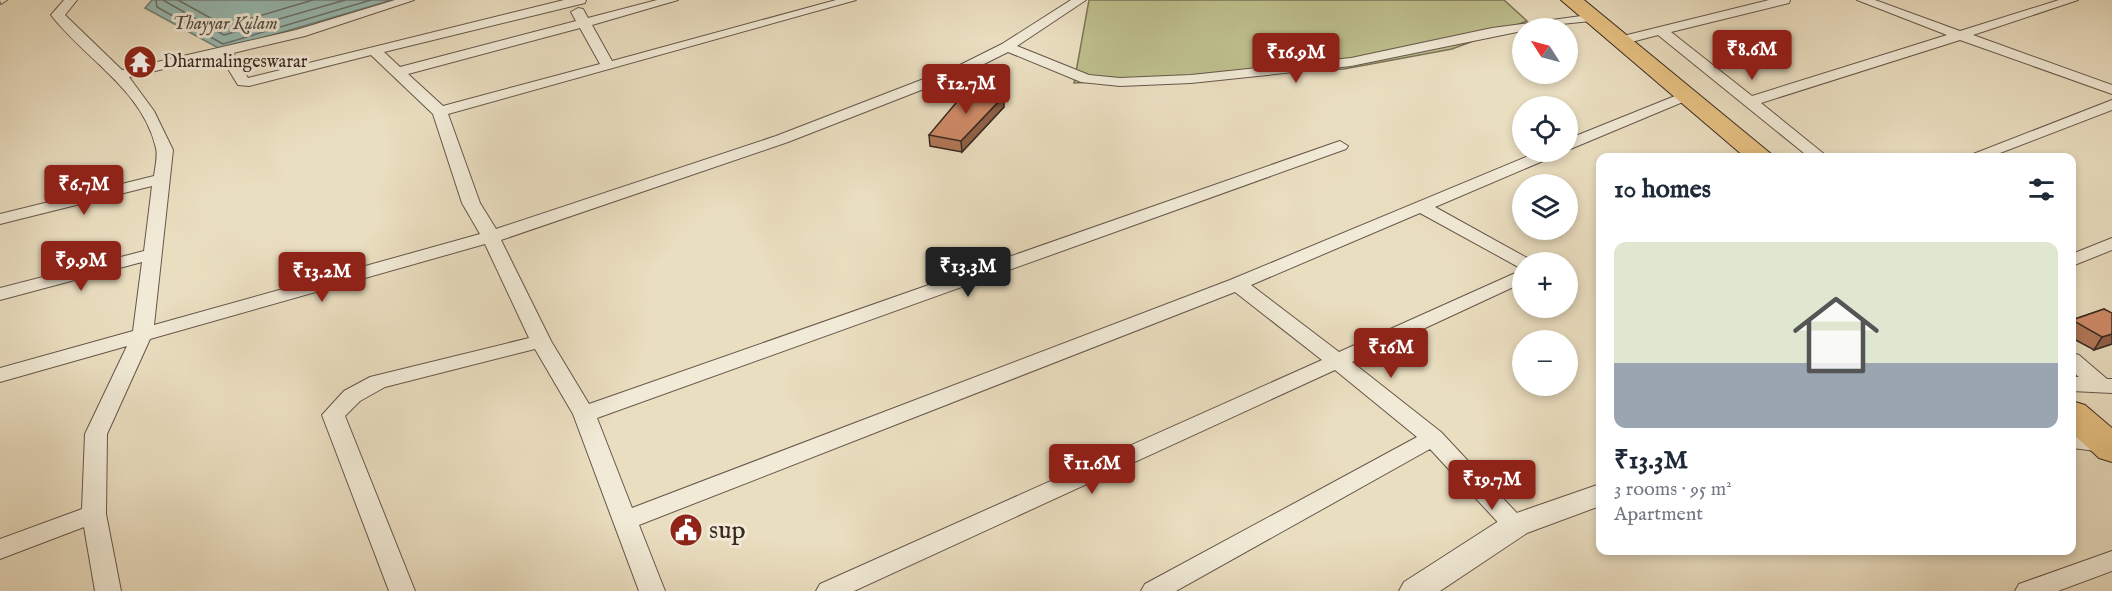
<!DOCTYPE html>
<html lang="en">
<head>
<meta charset="utf-8">
<style>
  body { margin:0; font-family:"IM FELL English",serif; background:#f6f6f7; color:#1f2937; height:100vh; display:flex; flex-direction:column; font-size:22px; white-space:nowrap }
  * { box-sizing:border-box; margin:0 }
  p { font-size:20px; color:#747a83 }
  .icon { flex:none; width:33px; height:33px; fill:none; stroke:currentColor; stroke-width:2; stroke-linecap:round; stroke-linejoin:round }
  .map { position:relative; flex:1; overflow:hidden }
  .panel { position:absolute; left:1596px; top:153px; width:480px; height:402px; display:flex; flex-direction:column; background:#fff; border-radius:12px; box-shadow:0 3px 9px #0003 }
  .panel>* { flex:none }
  .needle { width:39px; rotate:306deg }
  .buttons { position:absolute; left:1512px; top:18px; display:grid; gap:12px }
  .buttons a { display:grid; place-items:center; width:66px; height:66px; border-radius:50%; background:#fff; box-shadow:0 3px 9px #0003; font-size:30px }
  .price { position:absolute; translate:-50% -51px; padding:0 14px; border-radius:6px; background:#8f2418; color:#fff; font-size:20px; line-height:39px; filter:drop-shadow(0 2px 3px #0008) }
  .price::after { content:''; position:absolute; left:50%; top:36px; width:18px; height:14px; margin-left:-9px; background:inherit; clip-path:polygon(0 0,100% 0,50% 100%) }
  .price.active { background:#222; color:#fff }
  ul { padding:0; list-style:none }
  li { display:grid; align-content:center; gap:12px; height:318px; padding:0 18px }
  li+li { border-top:2px solid #e0e1e3 }
  li span { display:grid; place-items:center; height:186px; border-radius:12px; color:#555 }
  li>.icon { margin-inline-start:auto }
  span .icon { width:108px; height:108px; fill:#fffc; stroke-width:1 }
  li b { font-size:26px }
  h2 { display:flex; justify-content:space-between; align-items:center; height:72px; padding:0 18px; font-size:26px }
  .map>svg:first-child { display:block }
</style>
</head>
<body>
<div class="map">
<svg width="2112" height="591" viewBox="0 0 2112 591">
  <rect width="100%" height="100%" fill="#eadec0"/>
  <filter id="stains"><feTurbulence type="fractalNoise" baseFrequency=".00333" numOctaves="4"/><feColorMatrix values="0 0 0 0 .2 0 0 0 0 .09 0 0 0 0 .02 0 0 0 .5 -.17"/></filter>
  <radialGradient id="worn" r=".72"><stop offset=".6" stop-color="#630" stop-opacity="0"/><stop offset="1" stop-color="#630" stop-opacity=".3"/></radialGradient>
  <polygon fill="#bebf8d" stroke="#7c7458" stroke-width="1.5" points="1089,0 1504,0 1527,21 1452,49 1344,69 1074,83"/>
  <polygon fill="#98bcb5" stroke="#72817a" stroke-width="1.5" points="152,0 392,0 222,50 145,8"/>
  <g fill="none" stroke-linecap="round" stroke-linejoin="round">
    <g stroke="#69726c" stroke-width="1.5">
      <polyline points="156,0 157,7 223,44 371,0"/>
      <polyline points="163,0 224,35 345,0"/>
      <polyline points="178,0 225,26 313,0"/>
    </g>
    <g stroke="#66564a" stroke-width="2">
      <g id="minor">
        <polygon points="0,0 7,0 1,4"/>
        <path d="M64 0H77L65 15 122 70 296 30 395 0H414L305 36 233 53 248 78 564 0H586L585 3 384 52 400 67 576 21 571 12 578 8 583 9 588 18 657 0H678L592 25 612 61 836 0H856L448 114 480 203 496 229 776 136 960 65 1002 44 1071 0H1086L1017 46 1089 75 1120 78 1191 75 1351 58 1492 28 1596 14V20L1591 21 1522 28V31L1351 66 1191 83 1120 86 1081 82 1008 52 970 71 788 142 501 240 551 341 589 404 1334 143 1340 141 1348 146 1346 149 597 418 632 508 1230 280 1538 152H1559L1557 155 1435 207 1529 259 1531 262H1522V269L1420 213 1251 285 1339 352 1522 270V283L1352 362 1441 432 1528 525 1525 532 1516 534 1507 532 1430 449 1176 591H1141L1145 584 1417 437 1335 370 854 591H816L820 584 1322 360 1235 292 639 525 665 591H639L573 414 535 349 385 387 360 401 345 416 415 591H389L322 415 344 391 370 377 529 338 485 244 150 339 107 434 106 514 121 591H95L84 527 0 559V539L82 509 85 434 127 346 0 382V368L133 331 142 262 0 300V288L144 251 152 186 0 224V214L154 176C155 168 158 156 156 148 143 90 85 59 51 15ZM580 28 600 64 443 106 408 74ZM371 55 433 114 462 203 480 234 154 325 173 150 154 111 129 77 220 56 238 85 249 86Z"/>
        <polygon points="1769,0 1790,0 1789,3 1671,32 1752,96 1947,35 1857,0 1875,0 1960,31 2059,0 2078,0 1973,35 2112,85 2112,94 1960,40 1761,103 1829,158 1810,158 1658,35 1620,45 1613,41 1615,38"/>
        <polygon points="1685,92 1692,96 1690,99 1568,150 1568,139"/>
        <polygon points="2112,100 2112,110 1987,158 1963,158"/>
        <polygon points="2112,238 2112,250 2072,266 2072,254"/>
        <polygon points="2072,353 2079,355 2107,379 2112,379 2112,393 2072,391 2072,377 2079,377 2072,371"/>
        <polygon points="2112,551 2112,571 2058,591 2015,591 2019,584"/>
      </g>
    </g>
    <g stroke="#66564a" stroke-width="2">
      <g id="tertiary">
        <polygon points="2072,429 2112,435 2112,449 2104,452 2072,448"/>
        <polygon points="1600,484 1600,506 1527,533 1440,591 1399,591 1404,582 1505,517"/>
      </g>
    </g>
    <g stroke="#3a2922" stroke-width="2">
      <g id="primary">
        <polygon points="1561,0 1584,0 1776,158 1746,158"/>
        <polygon points="2072,401 2085,405 2112,428 2112,462 2099,458 2072,433"/>
      </g>
    </g>
    <use href="#minor" fill="#f1ead6" fill-rule="evenodd"/>
    <use href="#tertiary" fill="#f1ead6" fill-rule="evenodd"/>
    <use href="#primary" fill="#e5bf80" fill-rule="evenodd"/>
  </g>
  <g fill="#b17758" stroke="#3a2922" stroke-width="1.5">
    <polygon points="1004,107 962,152 930,146 929,135"/>
    <polygon points="2104,309 2112,344 2094,350 2072,338 2072,320"/>
  </g>
  <g fill="#906147" stroke="#3a2922" stroke-width="1.5">
    <polygon points="1004,96 1004,107 962,152 961,141"/>
    <polygon points="2112,334 2112,344 2094,350 2102,337"/>
  </g>
  <g fill="#ce8a66" stroke="#3a2922" stroke-width="1.5">
    <polygon points="966,91 1004,96 961,141 929,135"/>
    <polygon points="2104,309 2112,313 2112,334 2102,337 2072,320"/>
  </g>
  <defs>
    <g id="temple-disc" transform="scale(1.725)"><circle r="9.5" fill="#8f2418" stroke="#f1ead6"/><path d="M0-6L5-2H3V0L6.5 2.5H4V6H1.5V3h-3V6H-4V2.5H-6.5L-3 0V-2H-5Z" fill="#fff"/></g>
    <g id="civic-disc" transform="scale(1.725)"><circle r="9.5" fill="#8f2418" stroke="#f1ead6"/><path d="M-.6-6.5H3V-4.5H.6V-3L4-1V1h2V6H-6V1h2V-1L-.6-3ZM-1.2 2.5V6h2.4V2.5Z" fill="#fff"/></g>
  </defs>
  <g fill-rule="evenodd">
    <use href="#temple-disc" x="140" y="62"/>
    <use href="#civic-disc" x="686" y="530"/>
  </g>
  <g text-anchor="middle" dominant-baseline="central" stroke-width="6" stroke-linejoin="round" paint-order="stroke">
    <g font-size="18" font-style="italic" fill="#524e47" stroke="#f1ead6">
      <text x="225" y="24">Thayyar Kulam</text>
    </g>
    <g font-size="18" fill="#3a2922" stroke="#f1ead6" text-anchor="start">
      <text x="163" y="62">Dharmalingeswarar</text>
    </g>
    <g font-size="26" fill="#3a2922" stroke="#f1ead6" text-anchor="start">
      <text x="709" y="530">sup</text>
    </g>
  </g>
  <rect width="100%" height="100%" filter="url(#stains)"/>
  <rect width="100%" height="100%" fill="url(#worn)"/>
</svg>
<div class="buttons">
<a><svg class="needle" viewBox="-14 -14 28 28"><path d="M0-13l5 13h-10z" fill="#e53935"/><path d="M0 13l5-13h-10z" fill="#747a83"/></svg></a>
<a><svg class="icon" aria-label="locate" viewBox="0 0 24 24"><circle cx="12" cy="12" r="6"/><path d="M12 2v4M12 18v4M2 12h4M18 12h4"/></svg></a>
<a><svg class="icon" aria-label="layers" viewBox="0 0 24 24"><path d="M12 4l9 5-9 5-9-5zM3 14l9 5 9-5"/></svg></a>
<a>+</a>
<a>−</a>
</div>
<b class="price" style="left:1752px;top:81px">₹8.6M</b>
<b class="price" style="left:1296px;top:84px">₹16.9M</b>
<b class="price" style="left:966px;top:115px">₹12.7M</b>
<b class="price" style="left:84px;top:216px">₹6.7M</b>
<b class="price" style="left:81px;top:292px">₹9.9M</b>
<b class="price active" style="left:968px;top:298px">₹13.3M</b>
<b class="price" style="left:322px;top:303px">₹13.2M</b>
<b class="price" style="left:1391px;top:379px">₹16M</b>
<b class="price" style="left:1092px;top:495px">₹11.6M</b>
<b class="price" style="left:1492px;top:511px">₹19.7M</b>
<section class="panel">
<h2>10 homes<svg class="icon" aria-label="filters" viewBox="0 0 24 24"><path d="M4 7h16M4 17h16"/><circle cx="9" cy="7" r="2"/><circle cx="15" cy="17" r="2"/></svg></h2>
<ul>
<li><span style="background:linear-gradient(#dfe7d0 65%,#9aa5b1 0)"><svg class="icon" aria-label="home" viewBox="0 0 24 24"><path d="M3 11l9-7 9 7M6 9v11h12V9"/></svg></span><div><b>₹13.3M</b><p>3 rooms · 95 m²</p><p>Apartment</p></div></li>
</ul>
</section>
</div>
</body>
</html>
